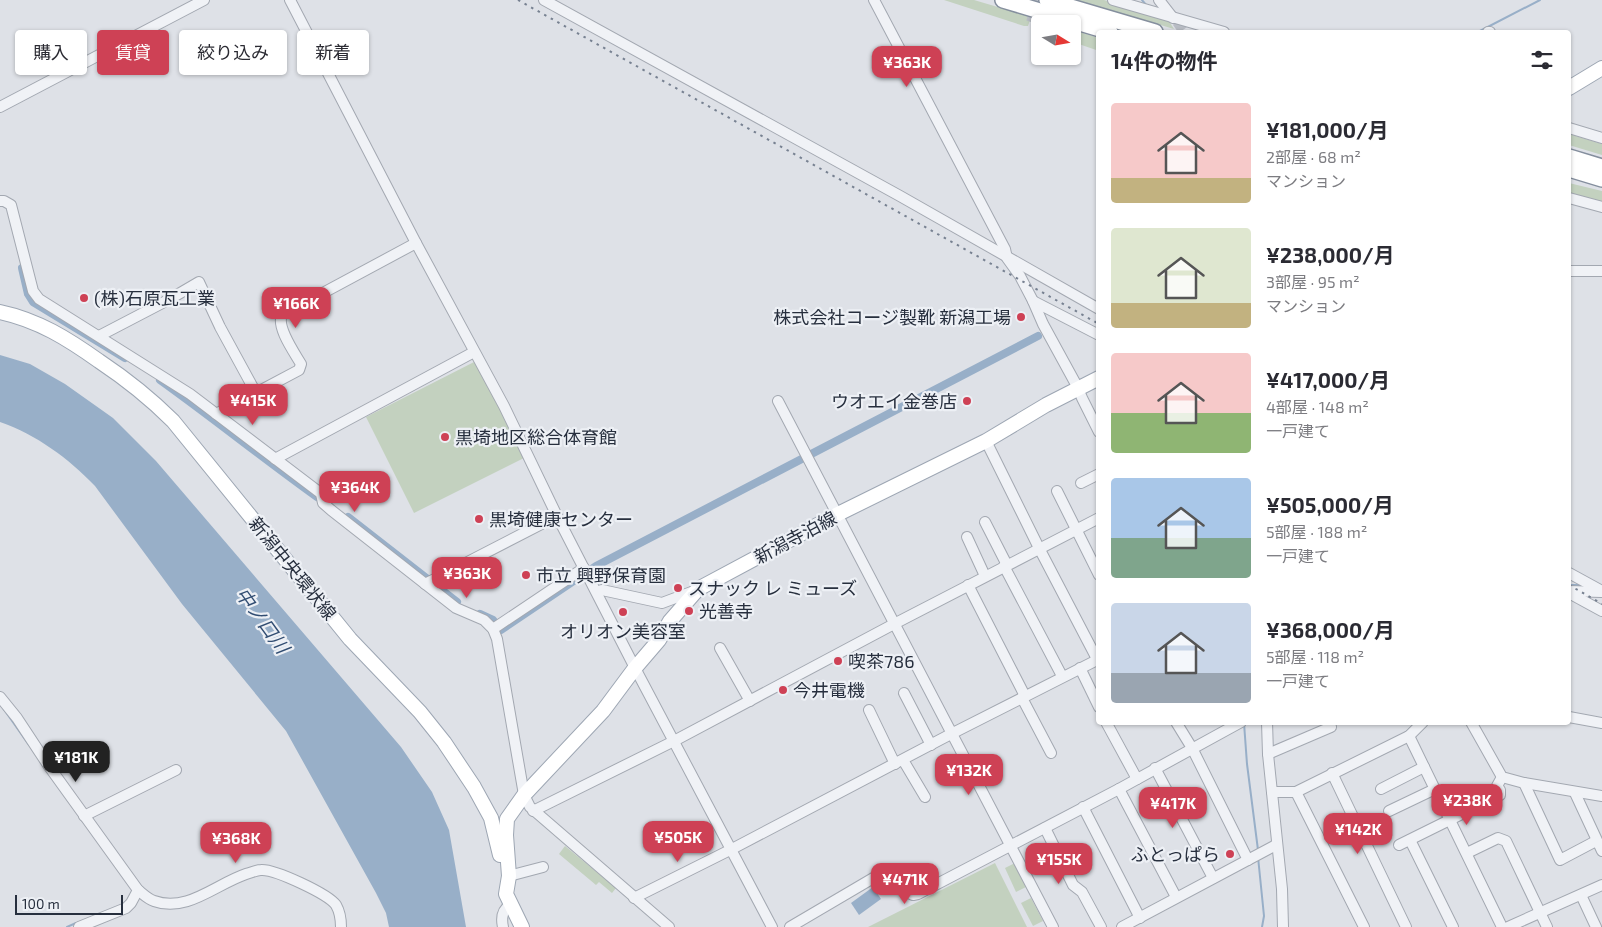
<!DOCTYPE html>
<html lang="ja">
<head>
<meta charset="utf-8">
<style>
  body { margin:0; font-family:"Exo 2","Noto Sans JP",sans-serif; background:#f2f2f3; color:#2b2b33; height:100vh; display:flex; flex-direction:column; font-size:19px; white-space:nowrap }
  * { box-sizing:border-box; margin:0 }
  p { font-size:16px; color:#7c7c81 }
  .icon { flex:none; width:28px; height:28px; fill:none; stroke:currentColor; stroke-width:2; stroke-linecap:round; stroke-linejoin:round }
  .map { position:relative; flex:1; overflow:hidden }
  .sheet { position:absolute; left:1096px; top:30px; width:475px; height:695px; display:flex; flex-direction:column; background:#fff; border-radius:5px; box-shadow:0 1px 4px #0004 }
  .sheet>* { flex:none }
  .top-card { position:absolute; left:15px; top:30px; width:475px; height:45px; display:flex; gap:10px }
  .needle { width:32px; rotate:101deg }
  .fabs { position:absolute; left:1031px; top:15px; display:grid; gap:10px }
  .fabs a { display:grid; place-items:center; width:50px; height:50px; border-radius:5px; background:#fff; box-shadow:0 1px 4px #0004; font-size:25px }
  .scale { position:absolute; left:15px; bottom:12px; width:108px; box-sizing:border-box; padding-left:5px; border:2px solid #272f3e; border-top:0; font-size:14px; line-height:18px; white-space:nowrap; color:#272f3e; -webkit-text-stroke:4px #edf0f5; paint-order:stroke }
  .price { position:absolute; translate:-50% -42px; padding:0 11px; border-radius:10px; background:#ce4155; color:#fff; font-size:16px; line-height:32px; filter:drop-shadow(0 1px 2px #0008) }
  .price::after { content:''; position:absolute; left:50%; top:30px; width:15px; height:11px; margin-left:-8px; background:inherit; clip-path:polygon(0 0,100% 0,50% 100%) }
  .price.current { background:#222; color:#fff }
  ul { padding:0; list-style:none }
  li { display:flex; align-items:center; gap:15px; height:125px; padding:0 15px }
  li span { display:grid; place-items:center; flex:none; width:140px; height:100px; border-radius:5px; color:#555 }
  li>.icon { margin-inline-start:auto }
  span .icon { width:60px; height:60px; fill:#fffc; stroke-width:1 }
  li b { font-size:21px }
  h2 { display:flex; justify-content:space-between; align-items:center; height:60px; padding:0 15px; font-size:21px }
  .chip { padding:0 18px; border-radius:5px; background:#fff; box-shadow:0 1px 4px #0004; font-size:18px; line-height:45px }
  .chip.current { background:#ce4155; color:#fff }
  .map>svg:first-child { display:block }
</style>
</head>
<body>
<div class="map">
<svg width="1602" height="927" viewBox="0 0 1602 927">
  <rect width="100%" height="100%" fill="#dee1e7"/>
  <g fill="#c3d1bf">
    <polygon points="944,0 974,0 1031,17 1028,26 1024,26"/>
    <polygon points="1076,0 1104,0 1167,18 1174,29"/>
    <polygon points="1073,30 1099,38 1099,51 1073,42"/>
    <polygon points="1569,134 1602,144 1602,155 1569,145"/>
    <polygon points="1569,183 1602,191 1602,203 1569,195"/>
    <polygon points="476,361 524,458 414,513 366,417"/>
    <polygon points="565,846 616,888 612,893 599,882 596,885 559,854"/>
    <polygon points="995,863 1027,927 868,927"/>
    <polygon points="1015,863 1026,887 1016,892 1005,868"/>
    <polygon points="1031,898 1043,921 1033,926 1021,903"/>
  </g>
  <g fill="#98afc8">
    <path d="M0 355 30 364 65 384 113 418 156 461 401 747 432 792 449 830 466 927H389L386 913 376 893 286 731 182 604 95 486C68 458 37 435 0 422Z"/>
    <polygon points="873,887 881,899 859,915 851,903"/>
  </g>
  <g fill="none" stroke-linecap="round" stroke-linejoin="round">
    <g stroke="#98afc8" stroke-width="2">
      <polyline points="1142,0 1147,6"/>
      <polyline points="1478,32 1540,0"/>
      <polyline points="1569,585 1581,585"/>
      <polyline points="3,708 29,745"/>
      <polyline points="1244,723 1247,764 1258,850"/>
      <polyline points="1258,857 1264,916 1262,927"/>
      <polyline points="67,927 76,923"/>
    </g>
    <g stroke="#98afc8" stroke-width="8">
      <polyline points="22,268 28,294 33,302 125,358"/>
      <path d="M160 380C213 418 264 459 317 497L324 500"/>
      <polyline points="348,517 457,602"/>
      <polyline points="480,614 493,620 501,630 596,566 1038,336"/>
    </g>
    <g stroke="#b9bdc5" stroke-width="10" stroke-dasharray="10 5" stroke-linecap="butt">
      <polyline points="1031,22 1038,0"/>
      <polyline points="1177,22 1184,32"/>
    </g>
    <g stroke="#a3a8b1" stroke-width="12">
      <g id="minor">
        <polyline points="290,0 416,243 504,406 557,516 635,668 772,927"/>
        <polyline points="544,0 900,196 1099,309"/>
        <polyline points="874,0 1005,249 1007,258 1020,276 1033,301 1043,324 1078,388 1082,398 1099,432"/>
        <polyline points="1113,0 1224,32"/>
        <polyline points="1159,0 1173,18"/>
        <polyline points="1488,32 1490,32"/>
        <polyline points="0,107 204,0"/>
        <polyline points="1569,128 1602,138"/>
        <polyline points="1569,198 1602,207"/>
        <polyline points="0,201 4,201 11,205 33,291 39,299 190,394 319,492 321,494 323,503 331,510 456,608 484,620 493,629 497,639 524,795 530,807 669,927"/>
        <polyline points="1569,271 1602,271"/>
        <polyline points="1033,301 1099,335"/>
        <polyline points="99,336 170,299 199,282 220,327 256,393"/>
        <polyline points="778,401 1053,927"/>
        <path d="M216 414 299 370 301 364C294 352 276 327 282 315L416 243"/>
        <polyline points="986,441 1039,548 1097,659"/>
        <polyline points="275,459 474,352"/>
        <polyline points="1081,483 1099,474"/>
        <polyline points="1057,491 1099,575"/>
        <polyline points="985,522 1007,565"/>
        <polyline points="967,537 985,576"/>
        <polyline points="1004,566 1062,676"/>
        <polyline points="1569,573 1602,591"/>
        <polyline points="425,584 557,516"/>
        <polyline points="968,585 1025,696"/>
        <polyline points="1569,591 1601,592"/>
        <polyline points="597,592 602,590 662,603 694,591"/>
        <polyline points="1569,593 1602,611"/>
        <polyline points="493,629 584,568"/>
        <polyline points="720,648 750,701"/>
        <polyline points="1080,668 1099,707"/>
        <polyline points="904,693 931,745"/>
        <path d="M0 697 17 718 48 765 138 890C143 894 148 899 154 901 187 913 216 884 246 874 251 873 256 870 261 870 275 869 328 894 336 905 340 912 341 919 341 927"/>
        <polyline points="1022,698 1051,753"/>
        <polyline points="869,710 895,764"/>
        <polyline points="1569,717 1602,723"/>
        <polyline points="1106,722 1137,779"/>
        <polyline points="1176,722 1192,748 1248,860"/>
        <polyline points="1267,722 1268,754 1282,889 1283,927"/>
        <polyline points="1471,722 1502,777 1524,783 1602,796"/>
        <polyline points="1409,736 1502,927"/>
        <polyline points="1268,754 1331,727"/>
        <polyline points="903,760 925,797"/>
        <polyline points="1155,768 1213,878"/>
        <polyline points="1332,773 1406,927"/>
        <polyline points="1524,783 1560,860 1596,841"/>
        <polyline points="1119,789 1176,897"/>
        <polyline points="1381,789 1424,767"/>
        <polyline points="1272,792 1296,792 1409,736 1423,722"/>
        <polyline points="1296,792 1364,927"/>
        <polyline points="1575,793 1602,851"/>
        <polyline points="1083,807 1140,918"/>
        <polyline points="533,811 674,741 894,624 1099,518"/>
        <polyline points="1389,811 1435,789"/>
        <polyline points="84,816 176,770"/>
        <polyline points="1045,828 1073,885 1082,892 1101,927"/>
        <polyline points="1410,840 1453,927"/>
        <polyline points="1399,845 1500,795 1500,790 1497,786 1502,777"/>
        <polyline points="1467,853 1498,838 1506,841 1547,927"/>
        <polyline points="509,876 543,867"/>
        <polyline points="1581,895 1596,927"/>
        <polyline points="634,898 732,849 951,734 1099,659"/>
        <polyline points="79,927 126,908 131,903 138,890"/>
        <path d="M503 927C501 918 502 910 510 905"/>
        <polyline points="790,927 875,877 913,895 918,894 1119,789 1241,722"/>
        <polyline points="1122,927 1276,845"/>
        <polyline points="1508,927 1602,885"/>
      </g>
    </g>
    <g stroke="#9da6b3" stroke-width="16">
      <g id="major">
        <polyline points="1569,88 1602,68"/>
        <path d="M0 312C38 320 68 339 99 361 126 379 150 398 173 421L350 639 420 712 444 742 474 787 491 818 500 855"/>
        <polyline points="522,927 506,894 509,876 506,835 507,819 524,795 603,711 635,668 659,640 670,621 698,589 838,514 986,441 1046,405 1099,378"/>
      </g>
    </g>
    <g stroke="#858f9e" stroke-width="18">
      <g id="highway">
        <polyline points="1003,0 1110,32"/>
        <polyline points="1047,0 1155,32"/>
        <polyline points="1569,157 1602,167"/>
        <polyline points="1569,169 1602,179"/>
      </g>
    </g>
    <use href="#minor" stroke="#f0f2f6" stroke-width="10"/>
    <use href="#major" stroke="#fff" stroke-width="14"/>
    <use href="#highway" stroke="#fff" stroke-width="15"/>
    <g stroke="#778191" stroke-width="2" stroke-dasharray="2.5 5" stroke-linecap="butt">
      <polyline points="518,0 1099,324"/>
      <polyline points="1569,585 1602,604"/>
    </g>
  </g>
  <g fill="#ce4155" stroke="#edf0f5" stroke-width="2">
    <circle cx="84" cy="298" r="5"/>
    <circle cx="1021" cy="317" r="5"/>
    <circle cx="967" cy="401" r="5"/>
    <circle cx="445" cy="437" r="5"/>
    <circle cx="479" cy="519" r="5"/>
    <circle cx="526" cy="575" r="5"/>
    <circle cx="678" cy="588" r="5"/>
    <circle cx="689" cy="611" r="5"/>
    <circle cx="623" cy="612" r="5"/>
    <circle cx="838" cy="661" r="5"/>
    <circle cx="783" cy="690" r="5"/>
    <circle cx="1230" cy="854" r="5"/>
  </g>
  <g text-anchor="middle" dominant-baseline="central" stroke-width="4.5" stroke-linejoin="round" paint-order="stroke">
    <g font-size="18" fill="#272f3e" stroke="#edf0f5" text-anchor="start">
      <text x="94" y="298">(株)石原瓦工業</text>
      <text x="1011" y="317" text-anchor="end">株式会社コージ製靴 新潟工場</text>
      <text x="957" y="401" text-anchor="end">ウオエイ金巻店</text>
      <text x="455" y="437">黒埼地区総合体育館</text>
      <text x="489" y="519">黒埼健康センター</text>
      <text x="536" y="575">市立 興野保育園</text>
      <text x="688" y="588">スナック レ ミューズ</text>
      <text x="699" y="611">光善寺</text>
      <text x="623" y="631" text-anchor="middle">オリオン美容室</text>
      <text x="848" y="661">喫茶786</text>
      <text x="793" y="690">今井電機</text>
      <text x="1220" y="854" text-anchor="end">ふとっぱら</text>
    </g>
    <g font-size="18" fill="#272f3e" stroke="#edf0f5">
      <text transform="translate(795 537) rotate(-28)">新潟寺泊線</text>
      <text transform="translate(293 568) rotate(51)">新潟中央環状線</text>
    </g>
    <g font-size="19" font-style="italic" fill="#314d72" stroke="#edf0f5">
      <text transform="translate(263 620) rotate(54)">中ノ口川</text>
    </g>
  </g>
</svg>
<div class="fabs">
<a><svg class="needle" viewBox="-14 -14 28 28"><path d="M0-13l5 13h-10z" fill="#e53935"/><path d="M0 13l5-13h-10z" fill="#7c7c81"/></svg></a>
</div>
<div class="scale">100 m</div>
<b class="price" style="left:907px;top:88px">¥363K</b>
<b class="price" style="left:296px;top:329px">¥166K</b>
<b class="price" style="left:253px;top:426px">¥415K</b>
<b class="price" style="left:355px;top:513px">¥364K</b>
<b class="price" style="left:467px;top:599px">¥363K</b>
<b class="price current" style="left:76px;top:783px">¥181K</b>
<b class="price" style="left:969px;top:796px">¥132K</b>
<b class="price" style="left:1467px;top:826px">¥238K</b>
<b class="price" style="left:1173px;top:829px">¥417K</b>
<b class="price" style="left:1358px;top:855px">¥142K</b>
<b class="price" style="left:678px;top:863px">¥505K</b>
<b class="price" style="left:236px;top:864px">¥368K</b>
<b class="price" style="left:1059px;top:885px">¥155K</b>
<b class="price" style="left:905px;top:905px">¥471K</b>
<div class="top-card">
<a class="chip">購入</a>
<a class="chip current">賃貸</a>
<a class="chip">絞り込み</a>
<a class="chip">新着</a>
</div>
<section class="sheet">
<h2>14件の物件<svg class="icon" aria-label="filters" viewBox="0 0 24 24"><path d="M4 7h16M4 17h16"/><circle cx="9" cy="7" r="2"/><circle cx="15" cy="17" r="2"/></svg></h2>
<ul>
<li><span style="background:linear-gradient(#f6c9c9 75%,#c2b280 0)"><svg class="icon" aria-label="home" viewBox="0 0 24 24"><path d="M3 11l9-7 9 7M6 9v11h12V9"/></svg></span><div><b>¥181,000/月</b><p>2部屋 · 68 m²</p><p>マンション</p></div></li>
<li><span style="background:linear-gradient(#dfe7d0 75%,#c2b280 0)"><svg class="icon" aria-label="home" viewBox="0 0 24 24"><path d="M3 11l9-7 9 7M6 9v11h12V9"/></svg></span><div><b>¥238,000/月</b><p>3部屋 · 95 m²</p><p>マンション</p></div></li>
<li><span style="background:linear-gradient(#f6c9c9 60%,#8fb573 0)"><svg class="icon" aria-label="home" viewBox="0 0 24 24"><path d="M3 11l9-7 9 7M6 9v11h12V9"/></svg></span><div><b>¥417,000/月</b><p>4部屋 · 148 m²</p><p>一戸建て</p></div></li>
<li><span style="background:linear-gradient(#a9c7e8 60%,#7fa58c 0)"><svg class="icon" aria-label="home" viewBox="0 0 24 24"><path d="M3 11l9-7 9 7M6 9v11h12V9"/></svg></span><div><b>¥505,000/月</b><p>5部屋 · 188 m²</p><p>一戸建て</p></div></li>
<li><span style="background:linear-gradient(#c9d6e8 70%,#9aa5b1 0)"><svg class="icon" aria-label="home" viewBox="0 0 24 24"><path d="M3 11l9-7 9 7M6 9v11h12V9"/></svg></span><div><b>¥368,000/月</b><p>5部屋 · 118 m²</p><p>一戸建て</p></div></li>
</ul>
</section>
</div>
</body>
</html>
